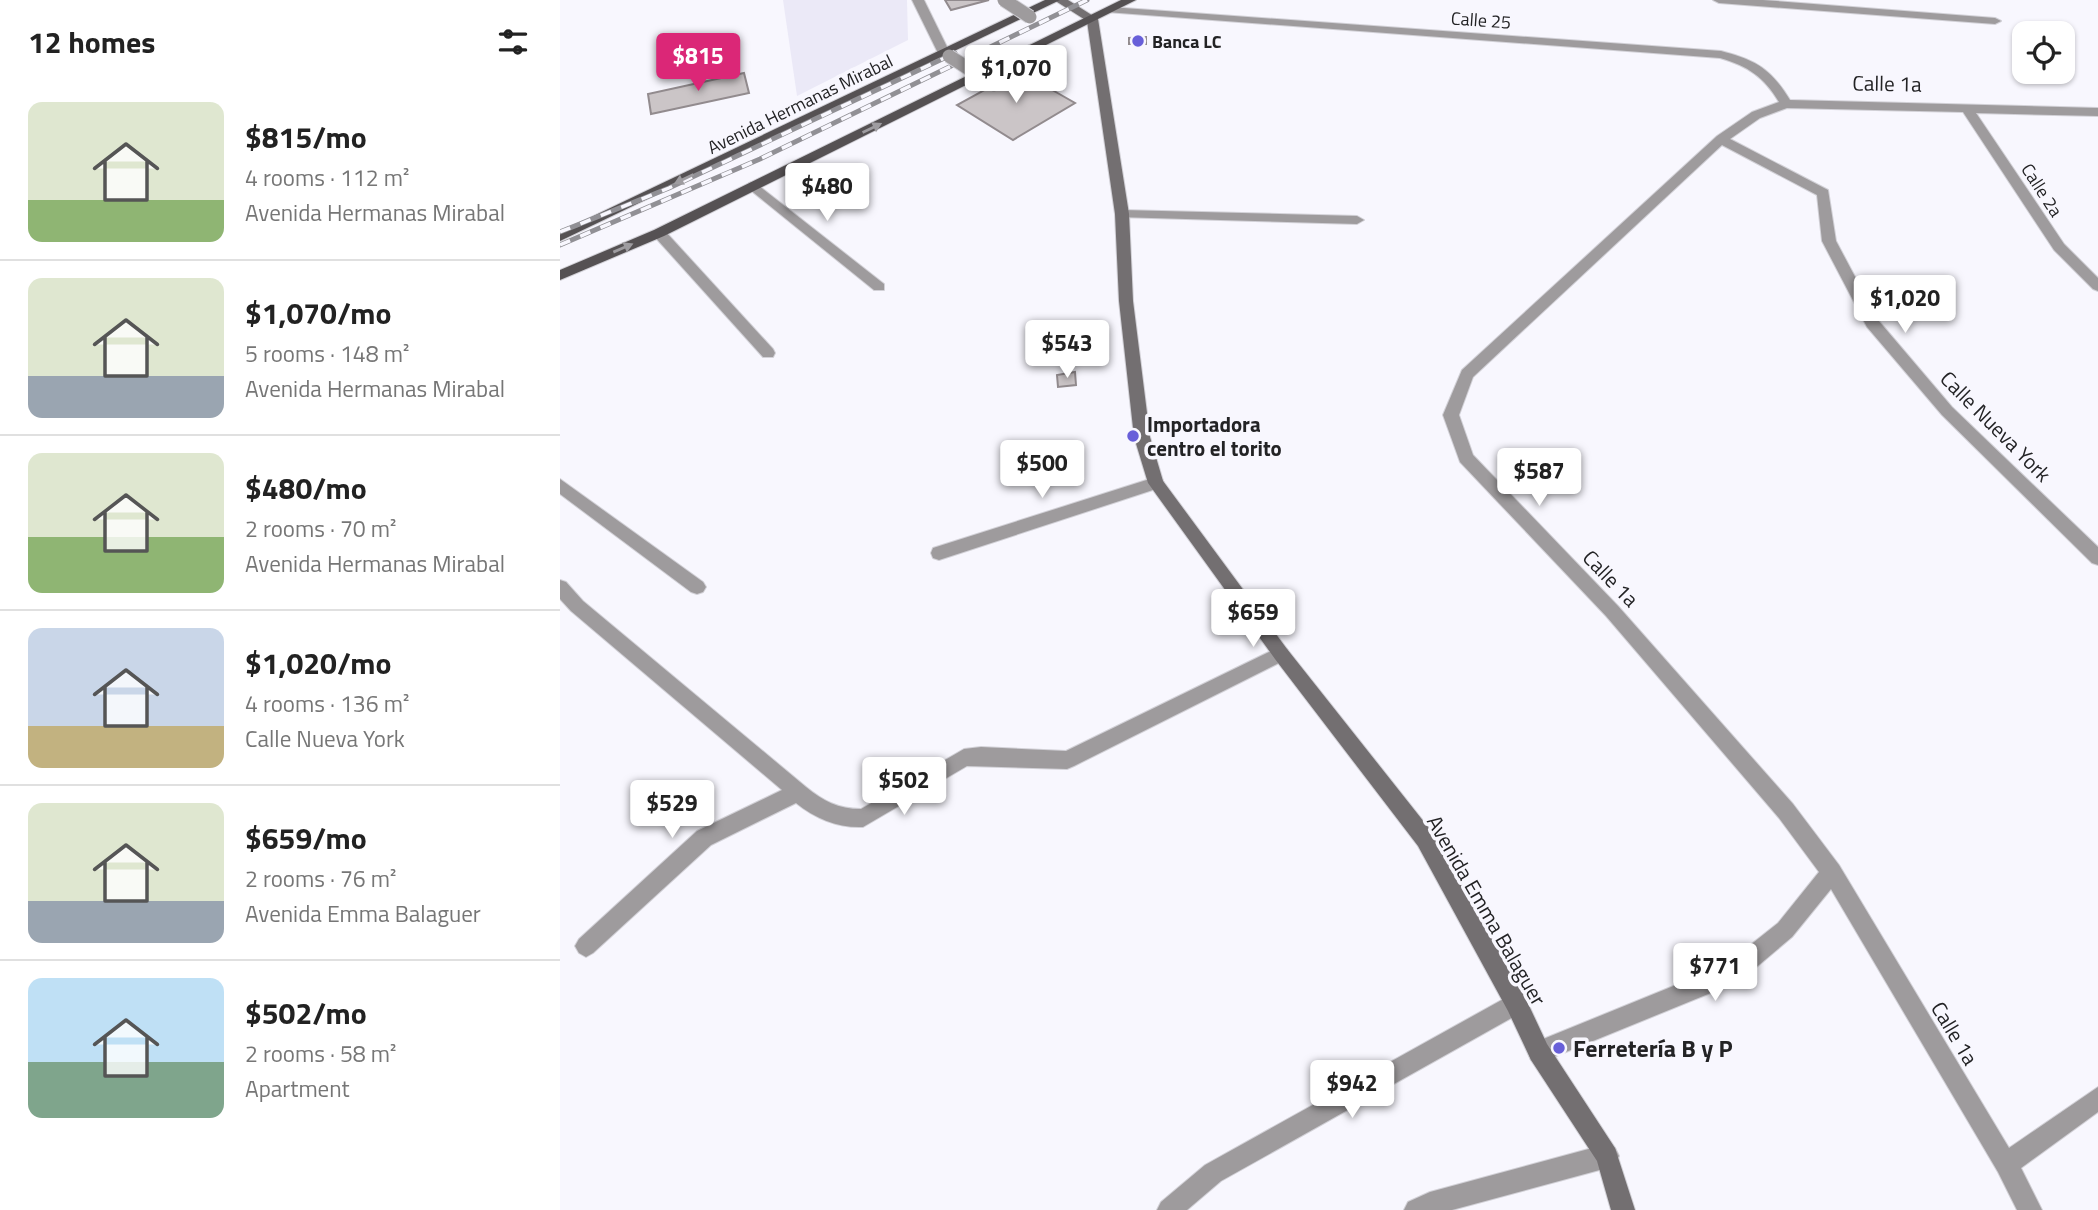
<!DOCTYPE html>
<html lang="en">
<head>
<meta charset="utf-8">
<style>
  body { margin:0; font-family:"Titillium Web",sans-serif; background:#f6f6f6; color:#222; height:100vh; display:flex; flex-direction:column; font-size:26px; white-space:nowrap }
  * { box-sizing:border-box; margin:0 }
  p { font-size:23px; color:#767676 }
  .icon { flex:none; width:38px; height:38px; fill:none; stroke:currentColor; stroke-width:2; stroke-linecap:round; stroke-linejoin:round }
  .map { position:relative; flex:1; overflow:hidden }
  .panel { display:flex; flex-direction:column; background:#fff; width:560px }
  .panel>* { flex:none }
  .tools { position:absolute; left:1452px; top:21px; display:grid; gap:14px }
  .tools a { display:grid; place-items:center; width:63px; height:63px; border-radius:14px; background:#fff; box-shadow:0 2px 5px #0004; font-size:35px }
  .price { position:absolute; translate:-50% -60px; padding:0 16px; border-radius:7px; background:#fff; color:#222; font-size:23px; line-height:46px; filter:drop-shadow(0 2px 4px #0008) }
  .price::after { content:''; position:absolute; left:50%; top:42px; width:21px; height:16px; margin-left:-10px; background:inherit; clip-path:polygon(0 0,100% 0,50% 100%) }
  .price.active { background:#db2777; color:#fff }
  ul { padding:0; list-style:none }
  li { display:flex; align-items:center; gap:21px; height:175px; padding:0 28px }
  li+li { border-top:2px solid #e0e0e0 }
  li span { display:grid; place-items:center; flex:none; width:196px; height:140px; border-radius:14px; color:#555 }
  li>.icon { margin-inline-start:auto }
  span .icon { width:84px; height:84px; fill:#fffc; stroke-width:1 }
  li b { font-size:30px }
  h2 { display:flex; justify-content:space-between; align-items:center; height:84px; padding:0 28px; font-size:30px }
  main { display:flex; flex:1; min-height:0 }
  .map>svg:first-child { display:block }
</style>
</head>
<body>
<main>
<section class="panel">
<h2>12 homes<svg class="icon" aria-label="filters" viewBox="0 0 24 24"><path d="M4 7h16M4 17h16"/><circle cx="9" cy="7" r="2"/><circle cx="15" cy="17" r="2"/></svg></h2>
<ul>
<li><span style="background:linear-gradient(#dfe7d0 70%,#8fb573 0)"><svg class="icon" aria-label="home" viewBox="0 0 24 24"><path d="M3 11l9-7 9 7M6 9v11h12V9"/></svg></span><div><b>$815/mo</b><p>4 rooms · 112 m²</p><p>Avenida Hermanas Mirabal</p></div></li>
<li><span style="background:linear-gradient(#dfe7d0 70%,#9aa5b1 0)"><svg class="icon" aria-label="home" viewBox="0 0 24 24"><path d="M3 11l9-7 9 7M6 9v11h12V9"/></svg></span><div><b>$1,070/mo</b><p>5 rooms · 148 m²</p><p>Avenida Hermanas Mirabal</p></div></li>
<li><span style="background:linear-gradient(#dfe7d0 60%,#8fb573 0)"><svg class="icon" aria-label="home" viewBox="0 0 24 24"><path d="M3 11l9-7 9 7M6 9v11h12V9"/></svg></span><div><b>$480/mo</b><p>2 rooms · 70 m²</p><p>Avenida Hermanas Mirabal</p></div></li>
<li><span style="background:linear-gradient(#c9d6e8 70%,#c2b280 0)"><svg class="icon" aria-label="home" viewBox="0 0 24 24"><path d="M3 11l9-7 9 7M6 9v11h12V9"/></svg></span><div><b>$1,020/mo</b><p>4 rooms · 136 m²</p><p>Calle Nueva York</p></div></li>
<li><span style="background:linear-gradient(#dfe7d0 70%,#9aa5b1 0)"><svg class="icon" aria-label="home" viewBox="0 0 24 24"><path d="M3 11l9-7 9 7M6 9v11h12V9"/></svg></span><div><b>$659/mo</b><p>2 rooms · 76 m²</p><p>Avenida Emma Balaguer</p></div></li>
<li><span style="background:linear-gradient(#bfe0f5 60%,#7fa58c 0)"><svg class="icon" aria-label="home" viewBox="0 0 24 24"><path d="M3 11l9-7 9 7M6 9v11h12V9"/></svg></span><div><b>$502/mo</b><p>2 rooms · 58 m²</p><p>Apartment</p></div></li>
</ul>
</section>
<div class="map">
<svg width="1538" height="1210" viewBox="0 0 1538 1210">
  <rect width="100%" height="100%" fill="#f8f7fe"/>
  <polygon fill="#ebe9f7" points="223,0 347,0 348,40 237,96"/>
  <g fill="#cbc5c7" stroke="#928b8e" stroke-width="2">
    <polygon points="385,0 429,0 391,10"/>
    <polygon points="586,37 586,44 569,44 569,38"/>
    <polygon points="459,71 515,103 453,140 397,105"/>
    <polygon points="184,73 189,93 91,114 88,94"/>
    <polygon points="515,372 516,385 498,387 497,375"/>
  </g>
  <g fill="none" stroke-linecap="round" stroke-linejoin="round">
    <g stroke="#d2d1d7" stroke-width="2">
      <g id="lane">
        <polygon points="352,0 364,0 390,53 388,55 378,53"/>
        <polygon points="562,210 797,216 804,220 797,224 557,217 557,211"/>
        <polygon points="99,229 104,230 213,349 215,353 213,357 203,357 94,236 92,233"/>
      </g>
    </g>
    <g stroke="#d2d1d7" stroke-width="2">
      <g id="street">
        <polygon points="1153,0 1203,0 1435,18 1441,21 1435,24 1159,3"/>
        <path d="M550 7 1161 51C1196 60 1211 69 1230 100L1538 108V116L1416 113 1504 244 1538 278V291L1533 289 1494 250 1403 112 1227 108 1200 118 1170 139 1268 190 1276 241 1318 320 1392 407 1538 547V565L1532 563 1382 415 1307 327 1262 241 1257 195 1162 145 913 377 899 415 913 455 1058 606 1233 804 1279 865 1449 1148 1538 1087V1112L1461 1168 1482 1210H1457L1438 1172 1271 889 1232 937 1180 981 979 1063 971 1060 968 1052 971 1044 1165 965 1218 923 1259 872 1219 818 1046 616 900 462 883 415 902 370 1157 136 1192 112 1219 102C1204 77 1188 66 1160 58L546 12V8Z"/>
        <polygon points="194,182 324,284 324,290 314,290 189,189 189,183"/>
        <polygon points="596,477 602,479 604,483 602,487 379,560 373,558 371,553 373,548"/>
        <polygon points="0,479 143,582 146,587 143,592 137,594 131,592 0,494"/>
        <path d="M0 580 6 582 23 601 246 787C263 801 278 809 301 809L404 749 421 747 506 751 715 649 721 646 727 649 730 654 727 659 514 766 507 769 407 766 303 827C278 828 256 819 236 803L151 845 33 953 26 957 19 953 15 946 19 939 137 831 222 790 11 611 0 599Z"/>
        <polygon points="956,992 964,995 967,1003 964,1011 661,1181 627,1210 597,1210 601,1202 645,1165"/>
        <polygon points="1047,1144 1055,1148 1059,1156 1055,1164 1047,1168 892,1210 844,1210 848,1202 870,1192"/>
      </g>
    </g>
    <g stroke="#d2d1d7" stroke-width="2">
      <polygon id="secondary" points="494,0 508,0 538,19 569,214 573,301 590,437 603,481 727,649 872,832 964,995 987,1044 1055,1148 1075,1210 1051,1210 1037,1161 971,1060 948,1011 858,846 715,659 588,483 574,437 559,301 555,214 527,21"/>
    </g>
    <g stroke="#d2d1d7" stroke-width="2">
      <g id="primary">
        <polygon points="485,0 500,0 0,241 0,232"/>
        <polygon points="561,0 576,0 104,236 0,280 0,270 94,230"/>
      </g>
    </g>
    <use href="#lane" fill="#9e9b9d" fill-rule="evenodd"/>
    <use href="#street" fill="#9e9b9d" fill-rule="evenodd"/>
    <use href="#secondary" fill="#736f71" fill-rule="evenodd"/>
    <use href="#primary" fill="#555153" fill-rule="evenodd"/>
    <g stroke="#919095" stroke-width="5">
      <g id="rail">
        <polyline points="0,232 109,188 395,53"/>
        <polyline points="0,245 200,159 527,0"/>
      </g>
    </g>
    <use href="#rail" stroke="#f8f7fe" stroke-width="3.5" stroke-dasharray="11" stroke-linecap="butt"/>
    <g stroke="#d2d1d7" stroke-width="15" stroke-linecap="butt">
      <g id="street-bridge">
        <polyline points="444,0 470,17"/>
        <polyline points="389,56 434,85"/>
      </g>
    </g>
    <use href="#street-bridge" stroke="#9e9b9d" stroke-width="13"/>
  </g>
  <defs><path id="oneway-solid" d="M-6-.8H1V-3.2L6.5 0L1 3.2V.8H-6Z" transform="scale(1.75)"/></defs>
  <g fill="#9e9ca0">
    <use href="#oneway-solid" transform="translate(312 128) rotate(-26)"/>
    <use href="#oneway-solid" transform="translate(124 179) rotate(154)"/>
    <use href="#oneway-solid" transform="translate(63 248) rotate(-23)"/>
  </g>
  <g fill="#685fd9" stroke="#f8f7fe" stroke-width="2.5">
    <circle cx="578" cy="41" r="7"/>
    <circle cx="573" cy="436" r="7"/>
    <circle cx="999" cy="1048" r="7"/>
  </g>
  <g text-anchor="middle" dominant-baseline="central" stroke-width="7" stroke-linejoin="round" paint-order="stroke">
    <g font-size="18" fill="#232325" stroke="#f8f7fe">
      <text transform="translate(921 20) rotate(4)">Calle 25</text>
      <text transform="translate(240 104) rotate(-26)">Avenida Hermanas Mirabal</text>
      <text transform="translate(1482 190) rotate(57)">Calle 2a</text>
    </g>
    <g font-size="18" font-weight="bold" fill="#232325" stroke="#f8f7fe" text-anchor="start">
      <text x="592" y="41">Banca LC</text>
    </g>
    <g font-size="21" fill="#232325" stroke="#f8f7fe">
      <text transform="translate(1327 83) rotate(1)">Calle 1a</text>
      <text transform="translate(1436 426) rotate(45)">Calle Nueva York</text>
      <text transform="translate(1051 578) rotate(46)">Calle 1a</text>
      <text transform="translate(927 910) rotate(60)">Avenida Emma Balaguer</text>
      <text transform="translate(1395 1033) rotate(59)">Calle 1a</text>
    </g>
    <g font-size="21" font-weight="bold" fill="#232325" stroke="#f8f7fe" text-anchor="start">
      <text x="587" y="424">Importadora<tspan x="587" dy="24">centro el torito</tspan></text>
    </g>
    <g font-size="24" font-weight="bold" fill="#232325" stroke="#f8f7fe" text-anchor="start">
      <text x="1013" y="1048">Ferretería B y P</text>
    </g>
  </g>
</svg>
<div class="tools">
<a><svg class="icon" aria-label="locate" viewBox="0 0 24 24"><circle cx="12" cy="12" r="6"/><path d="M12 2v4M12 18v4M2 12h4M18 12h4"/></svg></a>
</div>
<b class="price active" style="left:138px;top:93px">$815</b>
<b class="price" style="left:456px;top:105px">$1,070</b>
<b class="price" style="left:267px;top:223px">$480</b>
<b class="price" style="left:1345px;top:335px">$1,020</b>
<b class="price" style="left:507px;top:380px">$543</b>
<b class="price" style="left:482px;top:500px">$500</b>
<b class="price" style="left:979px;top:508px">$587</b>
<b class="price" style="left:693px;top:649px">$659</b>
<b class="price" style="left:344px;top:817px">$502</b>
<b class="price" style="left:112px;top:840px">$529</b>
<b class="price" style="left:1155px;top:1003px">$771</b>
<b class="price" style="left:792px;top:1120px">$942</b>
</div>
</main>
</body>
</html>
